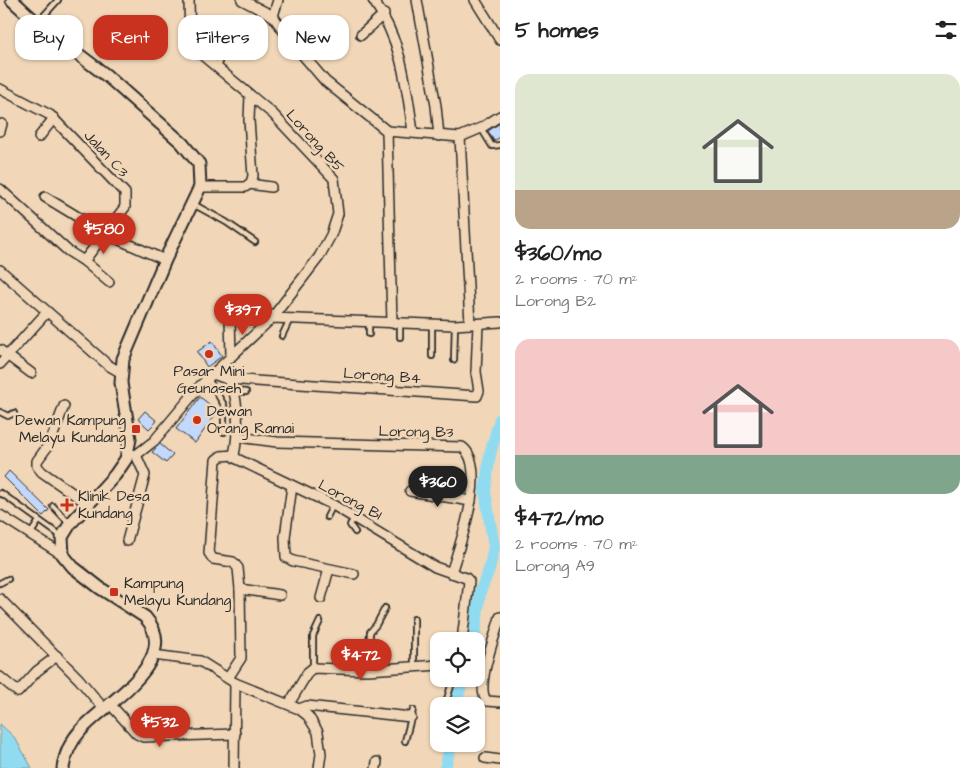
<!DOCTYPE html>
<html lang="en">
<head>
<meta charset="utf-8">
<style>
  body { margin:0; font-family:"Architects Daughter",sans-serif; background:#f6f6f6; color:#222; height:100vh; display:flex; flex-direction:column; font-size:19px; white-space:nowrap }
  * { box-sizing:border-box; margin:0 }
  p { font-size:16px; color:#767676 }
  .icon { flex:none; width:28px; height:28px; fill:none; stroke:currentColor; stroke-width:2; stroke-linecap:round; stroke-linejoin:round }
  .map { position:relative; flex:1; overflow:hidden }
  .drawer { display:flex; flex-direction:column; background:#fff; width:475px }
  .drawer>* { flex:none }
  .banner { position:absolute; left:15px; top:15px; width:410px; height:45px; display:flex; gap:10px }
  .buttons { position:absolute; left:430px; top:632px; display:grid; gap:10px }
  .buttons a { display:grid; place-items:center; width:55px; height:55px; border-radius:10px; background:#fff; box-shadow:0 1px 4px #0004; font-size:25px }
  .price { position:absolute; translate:-50% -42px; padding:0 11px; border-radius:18px; background:#c8321e; color:#fff; font-size:16px; line-height:32px; filter:drop-shadow(0 1px 2px #0008) }
  .price::after { content:''; position:absolute; left:50%; top:30px; width:15px; height:11px; margin-left:-8px; background:inherit; clip-path:polygon(0 0,100% 0,50% 100%) }
  .price.on { background:#222; color:#fff }
  ul { padding:0; list-style:none }
  li { display:grid; align-content:center; gap:10px; height:265px; padding:0 15px }
  li span { display:grid; place-items:center; height:155px; border-radius:15px; color:#555 }
  li>.icon { margin-inline-start:auto }
  span .icon { width:90px; height:90px; fill:#fffc; stroke-width:1 }
  li b { font-size:21px }
  h2 { display:flex; justify-content:space-between; align-items:center; height:60px; padding:0 15px; font-size:21px }
  .chip { padding:0 18px; border-radius:15px; background:#fff; box-shadow:0 1px 4px #0004; font-size:18px; line-height:45px }
  .chip.on { background:#c8321e; color:#fff }
  main { display:flex; flex:1; min-height:0 }
  .map>svg:first-child { display:block }
</style>
</head>
<body>
<main>
<div class="map">
<svg width="500" height="768" viewBox="0 0 500 768">
  <rect width="100%" height="100%" fill="#f1d7b8"/>
  <filter id="ink" filterUnits="userSpaceOnUse"><feTurbulence type="fractalNoise" baseFrequency=".02" numOctaves="2"/><feDisplacementMap in="SourceGraphic" scale="10" xChannelSelector="R" yChannelSelector="G"/><feConvolveMatrix kernelMatrix="1 2 1 2 8 2 1 2 1" color-interpolation-filters="sRGB"/></filter>
  <g filter="url(#ink)">
    <polygon fill="#91dbf1" stroke="#6895a2" points="0,724 15,738 32,768 0,768"/>
    <g fill="none" stroke-linecap="round" stroke-linejoin="round">
      <g stroke="#91dbf1" stroke-width="12">
        <polyline points="474,641 480,592 489,570 494,547 485,491 490,454 500,419"/>
        <polyline points="455,706 463,679"/>
        <polyline points="445,768 451,744"/>
      </g>
    </g>
    <g fill="#c2d8fd" stroke="#2b2b2b">
      <polygon points="500,123 500,137 494,141 488,131"/>
      <polygon points="212,341 222,356 207,367 197,352"/>
      <polygon points="200,397 218,411 195,443 176,429"/>
      <polygon points="145,411 157,421 149,429 138,419"/>
      <polygon points="160,444 173,455 166,463 152,452"/>
      <polygon points="9,471 49,510 43,516 4,477"/>
    </g>
    <g fill="none" stroke-linecap="round" stroke-linejoin="round">
      <g stroke="#2b2b2b" stroke-width="8">
        <g id="lane">
          <polyline points="38,22 58,0"/>
          <polyline points="218,37 219,67"/>
          <polyline points="481,128 492,146 500,145"/>
          <polyline points="193,204 226,222 255,242"/>
          <polyline points="369,322 369,334"/>
          <polyline points="432,324 432,356"/>
          <polyline points="282,336 290,319"/>
          <polyline points="400,337 400,323"/>
          <polyline points="454,360 455,325"/>
          <polyline points="208,379 224,405 224,432"/>
          <polyline points="235,391 246,392"/>
          <polyline points="0,412 8,416 14,413"/>
          <polyline points="0,494 1,493 61,536"/>
          <polyline points="53,506 69,523"/>
          <polyline points="327,517 333,505"/>
          <polyline points="354,518 350,525 355,532"/>
          <polyline points="31,533 39,521"/>
          <polyline points="0,583 8,579"/>
          <polyline points="414,667 414,619"/>
          <polyline points="313,668 313,636 320,621"/>
          <polyline points="368,670 370,632 376,625 385,608"/>
          <polyline points="445,706 453,679"/>
          <polyline points="405,741 413,710"/>
        </g>
      </g>
      <g stroke="#2b2b2b" stroke-width="12">
        <g id="street">
          <polyline points="189,0 190,45 273,114 334,179 338,214 331,235 319,257 272,318"/>
          <polyline points="242,0 273,16 290,40 325,81 387,131 460,137 481,128 500,116"/>
          <path d="M373 0C402 41 406 83 413 132"/>
          <polyline points="417,0 436,106 439,136"/>
          <polyline points="475,0 500,40"/>
          <polyline points="273,16 278,0"/>
          <polyline points="361,35 384,14"/>
          <polyline points="0,89 50,115 125,193 125,207 84,261"/>
          <polyline points="0,131 2,124"/>
          <polyline points="387,131 392,323"/>
          <polyline points="39,137 54,118"/>
          <polyline points="460,137 470,324"/>
          <polyline points="249,184 271,187"/>
          <polyline points="200,187 245,187 251,183 253,176 249,120 250,95"/>
          <polyline points="0,189 68,251 84,261 109,282"/>
          <polyline points="45,197 106,234 165,260"/>
          <polyline points="0,270 108,365 120,372"/>
          <polyline points="0,350 31,373"/>
          <polyline points="231,357 230,317 235,308"/>
          <polyline points="0,364 47,312"/>
          <polyline points="213,374 227,379 477,396 479,391 476,372 478,324"/>
          <path d="M227 379C241 395 238 436 234 455L235 458 333 505 435 567 466 578 469 581 462 641"/>
          <polyline points="64,406 50,443 37,461 37,466 42,472 88,504"/>
          <path d="M238 437 277 442 462 447C489 466 459 547 451 573"/>
          <polyline points="128,453 136,455 154,441 201,385 272,318 455,325 500,322"/>
          <polyline points="292,486 285,537 286,557 293,561 354,574"/>
          <polyline points="410,491 471,501"/>
          <polyline points="0,515 63,555"/>
          <polyline points="127,541 145,475 136,455"/>
          <polyline points="240,589 280,595"/>
          <polyline points="321,598 329,569"/>
          <polyline points="0,599 79,679 104,709"/>
          <path d="M500 617C496 635 474 688 487 701L500 702"/>
          <polyline points="153,655 200,661 235,683 299,709 308,716 318,732 321,754 319,768"/>
          <polyline points="0,677 18,692 37,671 57,656"/>
          <polyline points="228,678 241,658 240,589 238,568 233,562 213,559 209,553 216,460 221,456 234,455"/>
          <polyline points="110,704 137,734 143,737 235,734"/>
          <polyline points="289,704 308,672 313,668 368,670 439,665"/>
          <polyline points="299,709 307,706 411,717"/>
          <polyline points="485,758 500,760"/>
          <polyline points="234,768 235,683"/>
          <polyline points="376,768 377,762"/>
        </g>
      </g>
      <g stroke="#2b2b2b" stroke-width="15">
        <path id="secondary" d="M12 0 37 23 107 76 182 143 199 164 200 187 165 260 123 359 121 383 130 439 126 459 115 475 70 524 62 537 63 555 73 567 100 588 145 617C184 660 105 703 81 730 71 741 65 754 63 768"/>
      </g>
      <use href="#lane" stroke="#f1d7b8" stroke-width="4.5"/>
      <use href="#street" stroke="#f1d7b8" stroke-width="9"/>
      <use href="#secondary" stroke="#f1d7b8" stroke-width="11"/>
    </g>
  </g>
  <g fill="#c8321e" stroke="#f1d7b8" stroke-width="2">
    <circle cx="209" cy="354" r="5"/>
    <circle cx="197" cy="420" r="5"/>
    <rect x="131" y="424" width="10" height="10" rx="2.5"/>
    <path d="M64.5 497.5h5v5h5v5h-5v5h-5v-5h-5v-5h5z"/>
    <rect x="109" y="587" width="10" height="10" rx="2.5"/>
  </g>
  <g text-anchor="middle" dominant-baseline="central" stroke-width="5" stroke-linejoin="round" paint-order="stroke">
    <g font-size="15" fill="#2b2b2b" stroke="#f1d7b8">
      <text transform="translate(315 141) rotate(48)">Lorong B5</text>
      <text transform="translate(106 154) rotate(47)">Jalan C3</text>
      <text transform="translate(382 376) rotate(4)">Lorong B4</text>
      <text transform="translate(416 432) rotate(1)">Lorong B3</text>
      <text transform="translate(350 500) rotate(28)">Lorong B1</text>
    </g>
    <g font-size="15" fill="#2b2b2b" stroke="#f1d7b8" text-anchor="start">
      <text x="209" y="371" text-anchor="middle">Pasar Mini<tspan x="209" dy="17">Geunaseh</tspan></text>
      <text x="207" y="411">Dewan<tspan x="207" dy="17">Orang Ramai</tspan></text>
      <text x="126" y="420" text-anchor="end">Dewan Kampung<tspan x="126" dy="17">Melayu Kundang</tspan></text>
      <text x="78" y="496">Klinik Desa<tspan x="78" dy="17">Kundang</tspan></text>
      <text x="124" y="583">Kampung<tspan x="124" dy="17">Melayu Kundang</tspan></text>
    </g>
  </g>
</svg>
<div class="buttons">
<a><svg class="icon" aria-label="locate" viewBox="0 0 24 24"><circle cx="12" cy="12" r="6"/><path d="M12 2v4M12 18v4M2 12h4M18 12h4"/></svg></a>
<a><svg class="icon" aria-label="layers" viewBox="0 0 24 24"><path d="M12 4l9 5-9 5-9-5zM3 14l9 5 9-5"/></svg></a>
</div>
<b class="price" style="left:104px;top:255px">$580</b>
<b class="price" style="left:243px;top:336px">$397</b>
<b class="price on" style="left:438px;top:508px">$360</b>
<b class="price" style="left:361px;top:681px">$472</b>
<b class="price" style="left:160px;top:748px">$532</b>
<div class="banner">
<a class="chip">Buy</a>
<a class="chip on">Rent</a>
<a class="chip">Filters</a>
<a class="chip">New</a>
</div>
</div>
<section class="drawer">
<h2>5 homes<svg class="icon" aria-label="filters" viewBox="0 0 24 24"><path d="M4 7h16M4 17h16"/><circle cx="9" cy="7" r="2"/><circle cx="15" cy="17" r="2"/></svg></h2>
<ul>
<li><span style="background:linear-gradient(#dfe7d0 75%,#b9a48a 0)"><svg class="icon" aria-label="home" viewBox="0 0 24 24"><path d="M3 11l9-7 9 7M6 9v11h12V9"/></svg></span><div><b>$360/mo</b><p>2 rooms · 70 m²</p><p>Lorong B2</p></div></li>
<li><span style="background:linear-gradient(#f6c9c9 75%,#7fa58c 0)"><svg class="icon" aria-label="home" viewBox="0 0 24 24"><path d="M3 11l9-7 9 7M6 9v11h12V9"/></svg></span><div><b>$472/mo</b><p>2 rooms · 70 m²</p><p>Lorong A9</p></div></li>
</ul>
</section>
</main>
</body>
</html>
